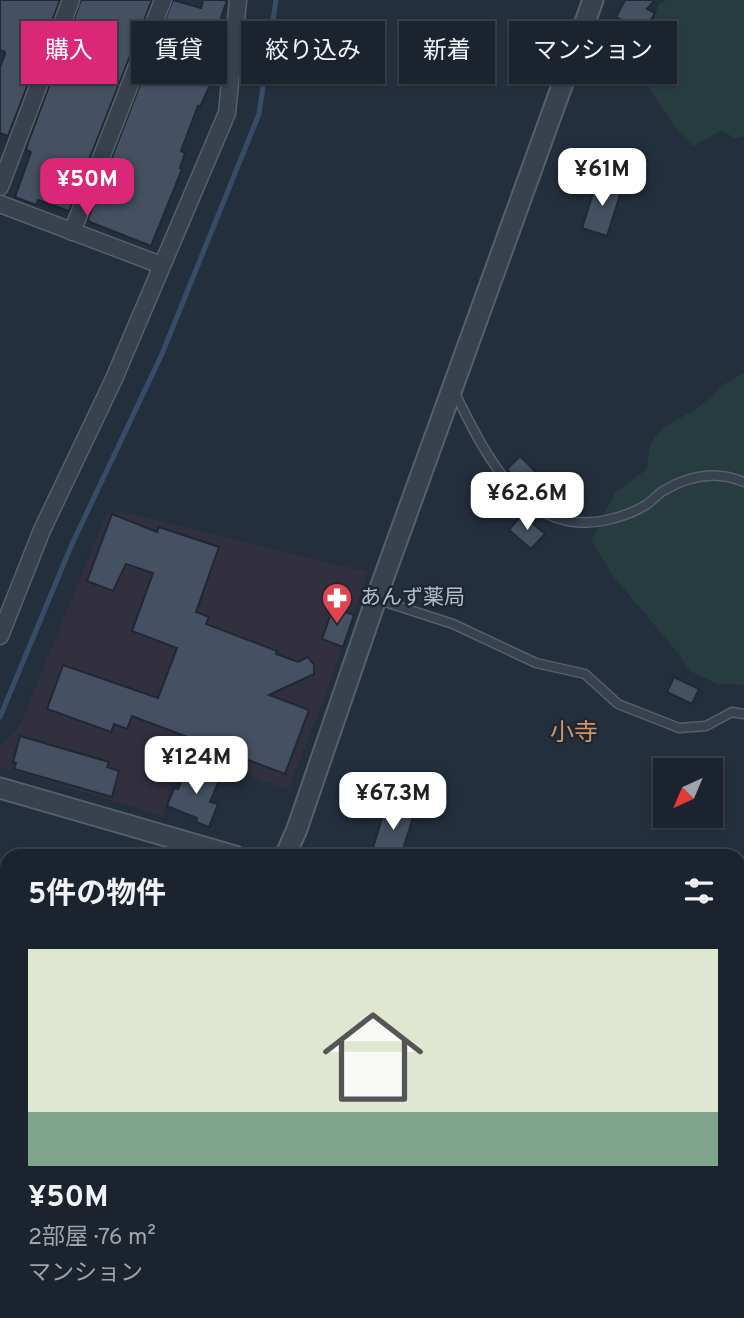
<!DOCTYPE html>
<html lang="ja">
<head>
<meta charset="utf-8">
<style>
  body { margin:0; font-family:Overpass,"Noto Sans JP",sans-serif; background:#282f3a; color:#f1f3f6; height:100vh; display:flex; flex-direction:column; font-size:26px; white-space:nowrap }
  * { box-sizing:border-box; margin:0 }
  p { font-size:23px; color:#a0a4aa }
  .icon { flex:none; width:38px; height:38px; fill:none; stroke:currentColor; stroke-width:2; stroke-linecap:round; stroke-linejoin:round }
  .map { position:relative; flex:1; overflow:hidden }
  .sheet { position:absolute; left:0px; top:849px; width:746px; height:471px; display:flex; flex-direction:column; background:#1b232e; border-radius:21px 21px 0 0; box-shadow:0 2px 5px #0004,0 0 0 2px #39404a }
  .sheet>* { flex:none }
  .banner { position:absolute; left:21px; top:21px; width:704px; height:63px; display:flex; gap:14px }
  .needle { width:46px; rotate:224deg }
  .fabs { position:absolute; left:653px; top:758px; display:grid; gap:14px }
  .fabs a { display:grid; place-items:center; width:70px; height:70px; border-radius:0px; background:#1b232e; box-shadow:0 2px 5px #0004,0 0 0 2px #39404a; font-size:35px }
  .price { position:absolute; translate:-50% -60px; padding:0 16px; border-radius:14px; background:#fff; color:#222; font-size:23px; line-height:46px; filter:drop-shadow(0 2px 4px #0008) }
  .price::after { content:''; position:absolute; left:50%; top:42px; width:21px; height:16px; margin-left:-10px; background:inherit; clip-path:polygon(0 0,100% 0,50% 100%) }
  .price.on { background:#db2777; color:#fff }
  ul { padding:0; list-style:none }
  li { display:grid; align-content:center; gap:14px; height:371px; padding:0 28px }
  li+li { border-top:2px solid #39404a }
  li span { display:grid; place-items:center; height:217px; border-radius:0px; color:#555 }
  li>.icon { margin-inline-start:auto }
  span .icon { width:126px; height:126px; fill:#fffc; stroke-width:1 }
  li b { font-size:30px }
  h2 { display:flex; justify-content:space-between; align-items:center; height:84px; padding:0 28px; font-size:30px }
  .chip { padding:0 24px; border-radius:0px; background:#1b232e; box-shadow:0 2px 5px #0004,0 0 0 2px #39404a; font-size:24px; line-height:63px }
  .chip.on { background:#db2777; color:#fff }
  .map>svg:first-child { display:block }
</style>
</head>
<body>
<div class="map">
<svg width="744" height="1318" viewBox="0 0 744 1318">
  <rect width="100%" height="100%" fill="#242f3e"/>
  <polygon fill="#32303f" points="120,511 368,572 323,702 288,790 181,748 163,816 0,767 0,747 20,725 106,516 112,512"/>
  <g fill="#263c3f">
    <polygon points="667,0 744,0 744,136 734,138 722,130 693,146 677,130 638,72 626,40 651,27 659,4"/>
    <path d="M744 374V685L717 684 690 671 678 653 614 577 591 541 615 493 647 469C648 461 648 449 652 442 663 423 684 418 700 406 716 394 724 380 744 374Z"/>
    <polygon points="149,1313 391,1313 390,1318 153,1318"/>
  </g>
  <g fill="none" stroke-linecap="round" stroke-linejoin="round">
    <polyline stroke="#394c67" stroke-width="5" points="0,717 72,544 162,354 259,114 276,0"/>
  </g>
  <g fill="#455162" stroke="#1f2835" stroke-width="2">
    <polygon points="0,0 60,0 8,136 0,133 0,67 5,54 5,52 0,50"/>
    <polygon points="81,0 152,0 69,211 38,200 36,205 15,197 31,152 26,150 28,143"/>
    <polygon points="173,0 201,8 203,0 227,0 221,18 226,20 224,31 216,54 222,56 222,59 200,107 198,106 181,151 185,153 180,168 182,169 151,246 90,222 88,219"/>
    <polygon points="625,0 655,0 647,9 655,13 644,32 616,17"/>
    <polygon points="528,28 551,38 540,63 517,52"/>
    <polygon points="597,181 622,189 607,236 582,228"/>
    <polygon points="520,456 539,475 524,489 507,469"/>
    <polygon points="112,514 157,532 159,527 219,547 196,612 209,617 206,624 277,651 276,654 298,662 308,657 314,665 314,674 269,695 309,710 285,774 132,716 127,729 114,724 111,732 47,709 63,665 158,698 177,648 132,631 153,573 126,564 113,591 87,581"/>
    <polygon points="522,514 545,534 531,549 509,530"/>
    <polygon points="333,607 354,615 343,647 322,639"/>
    <polygon points="674,677 699,689 692,704 667,692"/>
    <polygon points="20,736 109,762 107,767 119,771 112,797 14,769 16,763 13,762"/>
    <polygon points="188,765 220,778 210,802 218,804 209,827 196,822 197,818 167,806 174,788 178,789"/>
    <polygon points="386,805 414,814 401,856 387,856 372,851"/>
  </g>
  <g fill="none" stroke-linecap="round" stroke-linejoin="round">
    <g stroke="#565f6c" stroke-width="11">
      <g id="service">
        <path d="M454 391C484 452 524 539 607 520 620 517 635 512 646 505 652 501 657 495 663 491 688 476 716 470 744 482"/>
        <polyline points="376,599 453,624 536,663 585,674 618,704 679,728 706,726 732,712 744,714"/>
        <polyline points="0,1245 7,1243"/>
        <polyline points="0,1297 6,1318"/>
      </g>
    </g>
    <g stroke="#565f6c" stroke-width="19">
      <g id="minor">
        <polyline points="0,187 71,0"/>
        <polyline points="0,204 161,265"/>
        <polyline points="72,232 163,0"/>
        <polyline points="0,636 42,530 113,381 227,113 238,0"/>
        <polyline points="738,1088 744,1073"/>
        <polyline points="97,1312 97,1318"/>
      </g>
    </g>
    <g stroke="#565f6c" stroke-width="23">
      <g id="tertiary">
        <polyline points="0,788 235,856"/>
        <polyline points="285,856 297,829 376,599 593,0"/>
        <polyline points="738,916 744,916"/>
        <polyline points="0,1150 7,1145"/>
      </g>
    </g>
    <use href="#service" stroke="#38414e" stroke-width="8"/>
    <use href="#minor" stroke="#38414e" stroke-width="16"/>
    <use href="#tertiary" stroke="#38414e" stroke-width="19"/>
  </g>
  <defs>
    <g id="pharmacy-pin" transform="scale(1.575)"><path d="M0 17L-7.5 6A9.5 9.5 0 1 1 7.5 6Z" fill="#e0444e" stroke="#1d2633"/><path d="M-2-6h4v4h4v4h-4v4h-4v-4h-4v-4h4Z" fill="#fff"/></g>
  </defs>
  <g fill-rule="evenodd">
    <use href="#pharmacy-pin" x="337" y="598"/>
  </g>
  <g text-anchor="middle" dominant-baseline="central" stroke-width="5" stroke-linejoin="round" paint-order="stroke">
    <g font-size="21" fill="#b4bcc9" stroke="#1d2633" text-anchor="start">
      <text x="360" y="598">あんず薬局</text>
    </g>
    <g font-size="24" fill="#d59563" stroke="#1d2633">
      <text x="574" y="734">小寺</text>
    </g>
  </g>
</svg>
<div class="fabs">
<a><svg class="needle" viewBox="-14 -14 28 28"><path d="M0-13l5 13h-10z" fill="#e53935"/><path d="M0 13l5-13h-10z" fill="#a0a4aa"/></svg></a>
</div>
<b class="price" style="left:602px;top:208px">¥61M</b>
<b class="price on" style="left:87px;top:218px">¥50M</b>
<b class="price" style="left:527px;top:532px">¥62.6M</b>
<b class="price" style="left:196px;top:796px">¥124M</b>
<b class="price" style="left:393px;top:832px">¥67.3M</b>
<div class="banner">
<a class="chip on">購入</a>
<a class="chip">賃貸</a>
<a class="chip">絞り込み</a>
<a class="chip">新着</a>
<a class="chip">マンション</a>
</div>
<section class="sheet">
<h2>5件の物件<svg class="icon" aria-label="filters" viewBox="0 0 24 24"><path d="M4 7h16M4 17h16"/><circle cx="9" cy="7" r="2"/><circle cx="15" cy="17" r="2"/></svg></h2>
<ul>
<li><span style="background:linear-gradient(#dfe7d0 75%,#7fa58c 0)"><svg class="icon" aria-label="home" viewBox="0 0 24 24"><path d="M3 11l9-7 9 7M6 9v11h12V9"/></svg></span><div><b>¥50M</b><p>2部屋 · 76 m²</p><p>マンション</p></div></li>
</ul>
</section>
</div>
</body>
</html>
